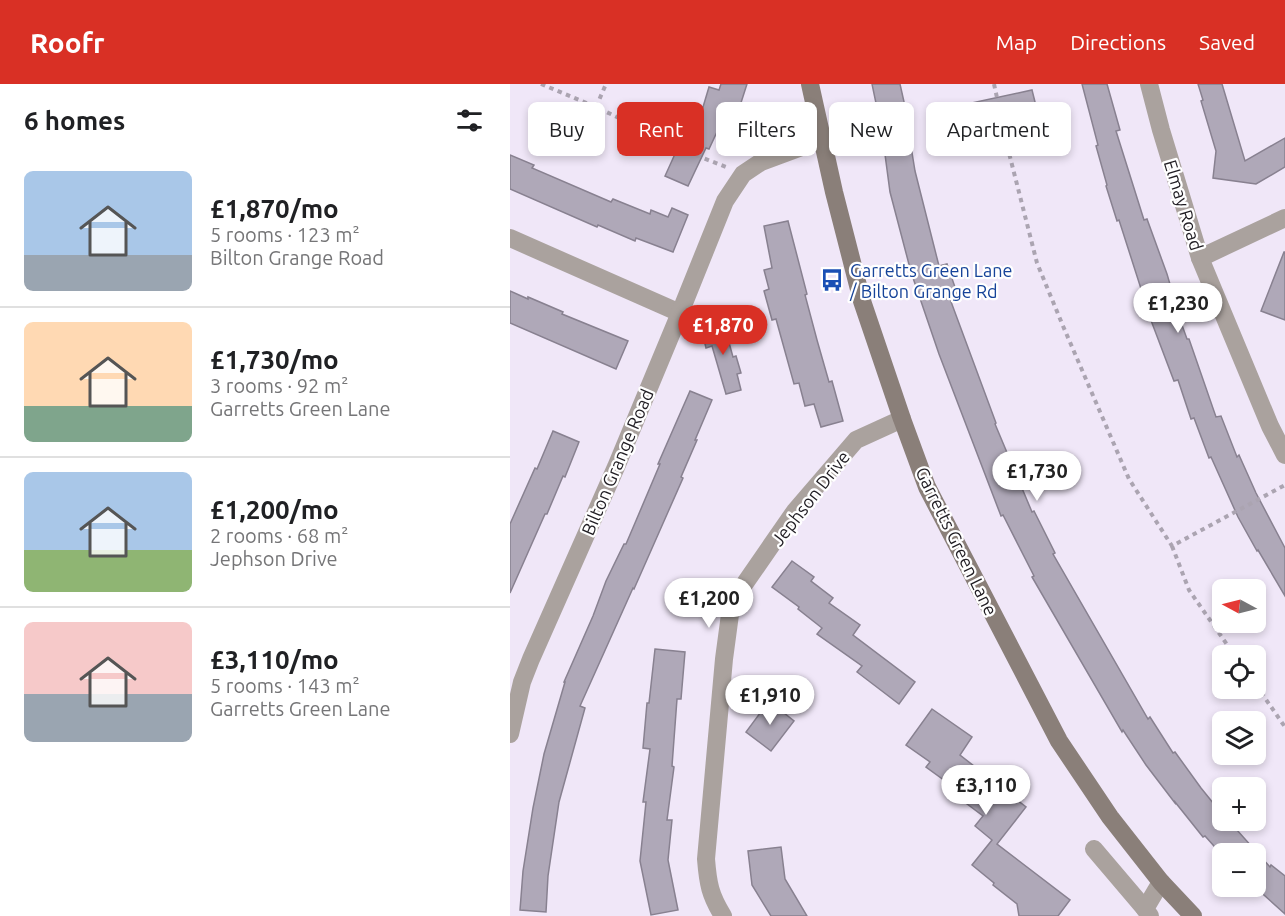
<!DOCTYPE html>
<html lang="en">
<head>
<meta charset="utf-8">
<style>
  body { margin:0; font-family:Ubuntu,sans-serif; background:#f6f6f6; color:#202124; height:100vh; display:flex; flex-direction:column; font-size:22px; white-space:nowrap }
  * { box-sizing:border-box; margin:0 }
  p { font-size:20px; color:#757577 }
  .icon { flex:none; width:33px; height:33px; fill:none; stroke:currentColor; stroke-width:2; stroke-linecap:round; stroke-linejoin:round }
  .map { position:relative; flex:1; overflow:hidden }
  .sheet { display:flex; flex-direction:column; background:#fff; width:510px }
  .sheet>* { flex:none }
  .guide { position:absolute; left:18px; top:18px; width:570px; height:54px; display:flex; gap:12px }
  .needle { width:39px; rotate:277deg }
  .controls { position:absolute; left:702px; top:495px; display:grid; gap:12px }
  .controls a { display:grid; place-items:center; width:54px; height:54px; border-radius:9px; background:#fff; box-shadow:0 3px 9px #0003; font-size:30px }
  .price { position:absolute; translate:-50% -51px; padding:0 14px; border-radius:21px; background:#fff; color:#222; font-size:20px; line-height:39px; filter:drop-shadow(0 2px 3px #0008) }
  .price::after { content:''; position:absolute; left:50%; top:36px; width:18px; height:14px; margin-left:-9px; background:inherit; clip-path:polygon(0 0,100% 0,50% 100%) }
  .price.selected { background:#d93025; color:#fff }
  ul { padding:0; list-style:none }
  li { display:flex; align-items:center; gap:18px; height:150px; padding:0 24px }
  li+li { border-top:2px solid #e0e0e0 }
  li span { display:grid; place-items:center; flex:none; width:168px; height:120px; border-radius:9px; color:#555 }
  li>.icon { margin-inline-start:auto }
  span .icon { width:72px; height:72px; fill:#fffc; stroke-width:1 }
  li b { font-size:26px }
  h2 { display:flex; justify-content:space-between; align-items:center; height:72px; padding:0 24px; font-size:26px }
  .tag { padding:0 21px; border-radius:9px; background:#fff; box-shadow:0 3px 9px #0003; font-size:21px; line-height:54px }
  .tag.selected { background:#d93025; color:#fff }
  header { display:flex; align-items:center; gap:36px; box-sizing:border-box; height:84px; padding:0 30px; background:#d93025; color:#fff }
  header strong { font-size:28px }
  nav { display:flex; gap:33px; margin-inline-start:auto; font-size:21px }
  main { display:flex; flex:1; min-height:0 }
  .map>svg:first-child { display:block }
</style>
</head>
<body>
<header>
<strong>Roofr</strong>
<nav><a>Map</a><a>Directions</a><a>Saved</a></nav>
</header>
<main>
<section class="sheet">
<h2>6 homes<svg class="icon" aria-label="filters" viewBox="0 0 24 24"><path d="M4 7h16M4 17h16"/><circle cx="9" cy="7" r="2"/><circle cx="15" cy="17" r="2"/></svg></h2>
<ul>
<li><span style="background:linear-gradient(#a9c7e8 70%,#9aa5b1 0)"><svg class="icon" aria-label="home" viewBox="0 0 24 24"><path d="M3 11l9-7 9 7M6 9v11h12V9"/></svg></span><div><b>£1,870/mo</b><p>5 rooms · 123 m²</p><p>Bilton Grange Road</p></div></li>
<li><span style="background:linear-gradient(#ffd9b3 70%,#7fa58c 0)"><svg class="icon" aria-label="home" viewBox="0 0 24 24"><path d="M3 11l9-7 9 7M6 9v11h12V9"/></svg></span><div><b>£1,730/mo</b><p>3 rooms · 92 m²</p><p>Garretts Green Lane</p></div></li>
<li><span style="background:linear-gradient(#a9c7e8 65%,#8fb573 0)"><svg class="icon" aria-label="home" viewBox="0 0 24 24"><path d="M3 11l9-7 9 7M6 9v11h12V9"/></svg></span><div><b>£1,200/mo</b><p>2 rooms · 68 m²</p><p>Jephson Drive</p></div></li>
<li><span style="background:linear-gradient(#f6c9c9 60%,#9aa5b1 0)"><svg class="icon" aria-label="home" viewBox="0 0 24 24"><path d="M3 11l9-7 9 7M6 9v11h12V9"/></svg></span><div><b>£3,110/mo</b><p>5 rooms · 143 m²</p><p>Garretts Green Lane</p></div></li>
</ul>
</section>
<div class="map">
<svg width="775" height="832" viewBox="0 0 775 832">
  <rect width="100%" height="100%" fill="#f0e7f8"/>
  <g fill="#afa8b8" stroke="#888190" stroke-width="1.5">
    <polygon points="211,0 237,0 228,28 216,24 213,35 199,65 196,64 178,102 155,92 165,70 167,71 189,22 193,23 199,3 209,6"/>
    <polygon points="362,0 390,0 401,49 399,50 405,87 429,182 437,180 448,212 440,215 486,339 485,340 522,428 524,427 545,469 543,470 638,635 640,633 663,669 665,668 691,704 712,730 712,736 718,736 760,783 761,781 775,792 775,830 744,802 746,802 746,770 712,770 712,771 695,752 693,753 665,718 665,719 636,681 613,646 612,648 522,493 524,492 493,431 491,432 429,270 401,188 380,108 372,48"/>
    <polygon points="572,0 597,0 610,46 606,47 634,136 637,135 657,190 662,207 660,208 668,230 677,255 679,255 706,333 711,332 727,373 729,371 746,409 775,464 775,512 748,466 747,467 728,433 701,373 699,374 684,334 681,335 668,296 664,297 642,239 609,136 607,137 596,102 597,101 586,62 588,61"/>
    <polygon points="688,0 712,0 735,77 775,54 775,83 746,100 703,94 706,67 691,17 693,16"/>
    <polygon points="522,6 530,38 481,50 483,58 457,63 453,43 456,42 452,21"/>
    <polygon points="61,26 82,35 75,51 54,42"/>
    <polygon points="0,71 24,81 22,84 101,118 103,115 140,130 141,126 158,133 162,124 178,131 163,168 126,154 125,157 88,141 87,143 0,105"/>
    <polygon points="278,137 297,210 295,211 307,256 319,298 322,297 333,337 311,343 304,320 295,322 289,299 284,300 266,235 262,236 254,207 259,205 254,186 262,184 254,142"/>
    <polygon points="774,168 775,168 775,236 751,227"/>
    <polygon points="0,207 18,215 18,213 53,228 52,230 118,257 106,285 0,239"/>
    <polygon points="213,237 223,273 226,272 231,289 227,290 231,306 216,310 202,262 196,264 191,243"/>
    <polygon points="180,307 202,316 185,356 187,356 171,393 173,394 158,428 124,505 123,504 70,622 75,624 49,718 38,792 36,828 10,826 13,787 23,724 34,670 55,598 54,598 83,532 96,497 114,460 116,460 125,439 150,380 148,380"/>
    <polygon points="43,347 69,358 55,393 53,392 37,430 35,430 0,509 0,440 25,384 27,385"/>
    <polygon points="282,477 304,493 301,497 323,514 319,519 350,541 343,551 405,598 389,620 347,588 352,582 307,550 312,544 288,525 289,523 262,503"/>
    <polygon points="145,565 175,568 171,615 167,615 162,682 164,683 157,736 162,736 158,776 168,826 141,831 130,777 136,718 133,718 140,665 133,664 137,619 139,619"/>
    <polygon points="259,617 284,637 261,667 236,648"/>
    <polygon points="422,625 462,653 450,671 516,723 487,760 560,816 548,832 509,832 507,820 483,801 484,799 462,781 482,756 465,742 473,732 449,714 453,710 416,683 420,678 396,661"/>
    <polygon points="271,763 275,795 297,832 261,832 242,801 238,767"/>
  </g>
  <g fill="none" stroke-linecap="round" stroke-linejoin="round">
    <g stroke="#aba4b1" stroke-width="4" stroke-dasharray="4.5 4.5" stroke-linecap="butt">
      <polyline points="31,0 86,23 188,72 216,83"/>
      <polyline points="484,0 499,69 527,179 553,242 619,395 662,462 775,401"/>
      <polyline points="86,23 96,0"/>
      <polyline points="662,462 679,506 725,572"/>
      <polyline points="746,601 775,643"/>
    </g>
    <g stroke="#aaa29e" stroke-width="18">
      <polyline points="639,0 651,46 690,174 760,342 775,371"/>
      <polyline points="0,154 170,229"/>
      <polyline points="690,174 775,134"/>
      <polyline points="0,650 12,598 21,575 106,383 170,229 215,117 233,90 251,78 313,55"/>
      <polyline points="584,765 635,825"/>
      <path d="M213 832C200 811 198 800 196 775L214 575 221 523 231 505 285 427 346 356 392 335"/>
      <polyline points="640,832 635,825 651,798"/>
    </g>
    <polyline stroke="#8a7f79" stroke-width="18" points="300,0 324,108 352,217 392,335 417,403 549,657 600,733 651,798 683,832"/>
  </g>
  <defs>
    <g id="bus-bare" transform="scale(1.8)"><path d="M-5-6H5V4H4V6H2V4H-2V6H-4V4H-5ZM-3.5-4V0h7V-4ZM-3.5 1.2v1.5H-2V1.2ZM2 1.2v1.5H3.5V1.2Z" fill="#1a4fb4" stroke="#fff" stroke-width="2.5" paint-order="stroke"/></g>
  </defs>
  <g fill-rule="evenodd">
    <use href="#bus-bare" x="322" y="196"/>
  </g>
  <g text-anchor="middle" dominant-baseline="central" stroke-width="4.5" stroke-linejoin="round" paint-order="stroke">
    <g font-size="18" fill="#1f1c22" stroke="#fff">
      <text transform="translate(674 121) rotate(73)">Elmay Road</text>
      <text transform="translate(107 378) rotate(-67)">Bilton Grange Road</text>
      <text transform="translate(300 414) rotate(-52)">Jephson Drive</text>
      <text transform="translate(447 457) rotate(64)">Garretts Green Lane</text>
    </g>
    <g font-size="18" fill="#164399" stroke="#fff" text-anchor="start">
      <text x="340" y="186">Garretts Green Lane<tspan x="340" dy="21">/ Bilton Grange Rd</tspan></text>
    </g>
  </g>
</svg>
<div class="controls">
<a><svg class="needle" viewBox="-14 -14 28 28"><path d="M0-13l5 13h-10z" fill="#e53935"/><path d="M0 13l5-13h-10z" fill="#757577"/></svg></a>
<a><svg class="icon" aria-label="locate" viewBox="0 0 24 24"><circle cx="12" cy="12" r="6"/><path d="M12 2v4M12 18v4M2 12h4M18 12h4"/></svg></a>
<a><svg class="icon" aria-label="layers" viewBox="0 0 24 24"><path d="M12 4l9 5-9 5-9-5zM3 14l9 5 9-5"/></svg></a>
<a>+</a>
<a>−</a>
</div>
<b class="price" style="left:668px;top:250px">£1,230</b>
<b class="price selected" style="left:213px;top:272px">£1,870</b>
<b class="price" style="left:527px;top:418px">£1,730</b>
<b class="price" style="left:199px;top:545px">£1,200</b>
<b class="price" style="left:260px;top:642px">£1,910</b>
<b class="price" style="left:476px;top:732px">£3,110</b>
<div class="guide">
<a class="tag">Buy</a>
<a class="tag selected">Rent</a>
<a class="tag">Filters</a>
<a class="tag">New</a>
<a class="tag">Apartment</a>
</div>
</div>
</main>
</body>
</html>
